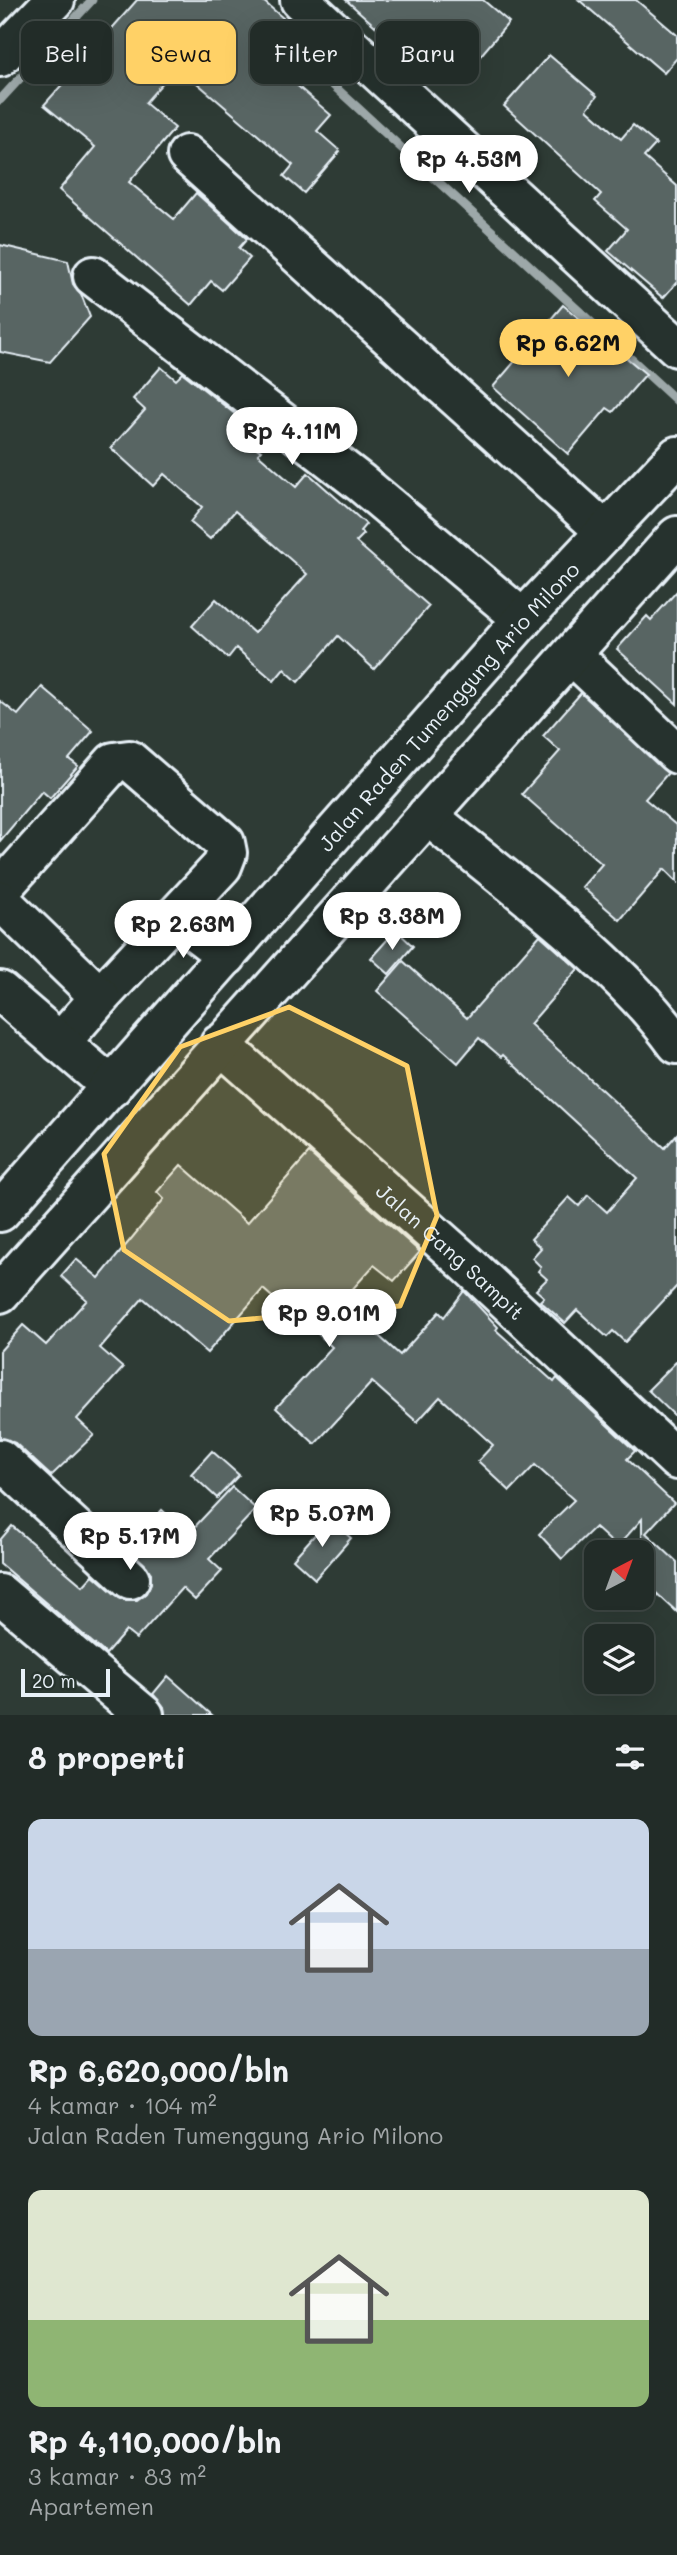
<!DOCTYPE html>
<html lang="id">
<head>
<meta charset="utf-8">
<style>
  body { margin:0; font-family:Mali,sans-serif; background:#2a3430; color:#f1f3f6; height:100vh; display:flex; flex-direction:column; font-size:26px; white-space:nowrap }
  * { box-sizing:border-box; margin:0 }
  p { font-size:23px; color:#a2a7a8 }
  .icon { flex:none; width:38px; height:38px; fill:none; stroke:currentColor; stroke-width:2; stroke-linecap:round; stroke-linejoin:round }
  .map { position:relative; height:1715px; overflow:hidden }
  .drawer { display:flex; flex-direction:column; background:#222c28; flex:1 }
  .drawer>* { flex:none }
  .banner { position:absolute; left:21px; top:21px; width:635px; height:63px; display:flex; gap:14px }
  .needle { width:46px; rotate:41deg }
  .fabs { position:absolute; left:584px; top:1540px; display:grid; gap:14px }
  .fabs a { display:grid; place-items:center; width:70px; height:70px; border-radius:14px; background:#222c28; box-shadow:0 7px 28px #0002,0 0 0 2px #3f4845; font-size:35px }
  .scale { position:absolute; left:21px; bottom:18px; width:89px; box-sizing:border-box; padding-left:7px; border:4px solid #e8f1f8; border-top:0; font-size:19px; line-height:24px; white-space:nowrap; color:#e8f1f8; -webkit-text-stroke:5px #26332d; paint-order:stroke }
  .price { position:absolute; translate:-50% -60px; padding:0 16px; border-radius:24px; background:#fff; color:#222; font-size:23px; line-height:46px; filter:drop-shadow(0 2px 4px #0008) }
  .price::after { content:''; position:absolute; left:50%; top:42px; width:21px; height:16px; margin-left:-10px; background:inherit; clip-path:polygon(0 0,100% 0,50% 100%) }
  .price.active { background:#ffd166; color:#111 }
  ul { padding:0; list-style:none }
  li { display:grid; align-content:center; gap:14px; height:371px; padding:0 28px }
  li span { display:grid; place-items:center; height:217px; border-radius:14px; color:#555 }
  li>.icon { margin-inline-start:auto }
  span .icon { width:126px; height:126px; fill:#fffc; stroke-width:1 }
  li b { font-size:30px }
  h2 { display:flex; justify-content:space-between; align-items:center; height:84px; padding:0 28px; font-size:30px }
  .pill { padding:0 24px; border-radius:14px; background:#222c28; box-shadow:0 7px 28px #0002,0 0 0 2px #3f4845; font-size:24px; line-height:63px }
  .pill.active { background:#ffd166; color:#111 }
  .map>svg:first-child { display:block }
</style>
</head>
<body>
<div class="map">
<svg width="677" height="1715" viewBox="0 0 677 1715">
  <rect width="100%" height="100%" fill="#2e3b35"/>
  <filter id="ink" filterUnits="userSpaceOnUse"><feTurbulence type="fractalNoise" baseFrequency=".0143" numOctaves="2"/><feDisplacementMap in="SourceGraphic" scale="14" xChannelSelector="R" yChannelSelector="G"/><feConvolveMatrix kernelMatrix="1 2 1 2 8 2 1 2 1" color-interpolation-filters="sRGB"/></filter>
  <g filter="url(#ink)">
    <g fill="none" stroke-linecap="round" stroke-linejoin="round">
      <g stroke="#9da8a9" stroke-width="9">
        <polyline points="273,30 677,401"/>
        <polyline points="0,100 92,0"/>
      </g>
    </g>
    <g fill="#596563" stroke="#e8f1f8" stroke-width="2">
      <polygon points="137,0 262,0 290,24 263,56 331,115 317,131 340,151 304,193 284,176 293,165 177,66 145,103 175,128 129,182 174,219 196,193 247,239 239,248 250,258 222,290 211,281 191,305 59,190 95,147 44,105"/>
      <polygon points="346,0 483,0 509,22 459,81 430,55 420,66"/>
      <polygon points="579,0 636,0 677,35 677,58 664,73"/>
      <polygon points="549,55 597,96 587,109 621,139 633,125 656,144 644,157 677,186 677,282 663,298 608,251 627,229 595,201 601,194 504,106"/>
      <polygon points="0,245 68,261 73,284 81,294 90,317 50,362 0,352"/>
      <polygon points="563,305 646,374 613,412 607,408 568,454 493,387"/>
      <polygon points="161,367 176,380 183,373 264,437 255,447 261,451 258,454 296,487 308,473 366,524 360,531 364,534 356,542 429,606 374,669 338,636 298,682 284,669 274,681 236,648 228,658 192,626 216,599 254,633 307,574 235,511 210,539 190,522 202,507 164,474 153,486 111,448 145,410 133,399"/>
      <polygon points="677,591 677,704 617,649 647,616 651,620"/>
      <polygon points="42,687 93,731 69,759 78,766 50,798 42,791 0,841 0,701 18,715"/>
      <polygon points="581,693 668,773 645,799 677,826 677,882 664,869 620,920 582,887 602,864 522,794 560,751 543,736"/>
      <polygon points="396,930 413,946 389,974 371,958"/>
      <polygon points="540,935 578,969 530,1024 665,1148 677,1134 677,1286 625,1342 613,1331 607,1337 577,1310 565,1323 540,1301 544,1297 536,1290 547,1279 538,1271 541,1267 532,1258 541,1248 531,1239 569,1197 579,1206 588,1195 607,1212 637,1178 503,1055 501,1057 479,1038 458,1063 377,991 403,961 467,1018"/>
      <polygon points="309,1153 420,1252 394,1281 374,1265 341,1302 400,1355 439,1312 444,1317 464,1291 498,1327 496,1330 554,1382 557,1378 635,1451 627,1459 674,1503 646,1533 677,1562 677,1612 642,1580 642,1519 617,1547 595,1527 562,1559 539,1534 574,1500 535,1465 510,1491 478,1461 493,1445 440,1397 417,1422 372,1382 315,1444 276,1408 332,1347 293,1310 290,1313 263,1289 207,1353 143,1298 100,1348 123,1368 77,1419 94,1435 51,1476 15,1443 0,1438 0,1351 23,1325 46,1345 87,1300 61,1276 76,1259 99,1278 164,1199 157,1192 181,1165 247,1223"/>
      <polygon points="677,1361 677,1418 648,1390"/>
      <polygon points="212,1451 239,1475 217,1498 191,1474"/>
      <polygon points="232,1487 256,1509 209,1559 222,1571 195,1600 182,1588 136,1639 126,1631 106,1654 0,1564 0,1540 12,1526 83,1586 93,1575 116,1595 126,1600 137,1600 146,1593 151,1583 151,1573 128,1547 162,1510 188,1534"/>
      <polygon points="329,1519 351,1538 315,1579 293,1559"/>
      <polygon points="168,1676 212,1715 165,1715 164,1707 153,1694"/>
    </g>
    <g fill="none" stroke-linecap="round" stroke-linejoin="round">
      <g stroke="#e8f1f8" stroke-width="44">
        <g id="minor">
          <polyline points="300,0 677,347"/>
          <polyline points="0,57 55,0"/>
          <polyline points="187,155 606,532"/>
          <polyline points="93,276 361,483 523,619"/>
          <polyline points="572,655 677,754"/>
          <path d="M427 815C507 882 617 960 677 1044"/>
          <polyline points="0,890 114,762 129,760 225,843 227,853 222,866 100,997"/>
          <polyline points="0,900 100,997 60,1043"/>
          <polyline points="175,916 227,956"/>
          <polyline points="0,991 112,1087"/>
          <path id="s1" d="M220 1044 465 1262 677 1460"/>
          <polyline points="0,1459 130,1579"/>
          <polyline points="0,1594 144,1715"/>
        </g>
      </g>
      <g stroke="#e8f1f8" stroke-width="44">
        <g id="highway">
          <path id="s2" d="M0 1212 523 619 677 456"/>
          <polyline points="0,1293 677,536"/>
        </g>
      </g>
      <use href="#minor" stroke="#26332d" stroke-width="38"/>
      <use href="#highway" stroke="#26332d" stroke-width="38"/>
    </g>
  </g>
  <path fill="#ffd166" fill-opacity="0.2" stroke="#ffd166" stroke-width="5" stroke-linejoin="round" d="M289 1007 407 1066 437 1216 400 1306 229 1321 124 1250 104 1154 180 1047Z"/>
  <g text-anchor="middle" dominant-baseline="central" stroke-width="6" stroke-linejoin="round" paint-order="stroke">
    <g font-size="21" fill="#e8f1f8" stroke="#26332d">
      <text stroke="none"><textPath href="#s2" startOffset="676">Jalan Raden Tumenggung Ario Milono</textPath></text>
      <text stroke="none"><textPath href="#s1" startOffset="310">Jalan Gang Sampit</textPath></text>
    </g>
  </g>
</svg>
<div class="fabs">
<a><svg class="needle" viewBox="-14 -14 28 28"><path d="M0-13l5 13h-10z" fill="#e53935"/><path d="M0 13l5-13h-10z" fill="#a2a7a8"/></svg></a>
<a><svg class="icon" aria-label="layers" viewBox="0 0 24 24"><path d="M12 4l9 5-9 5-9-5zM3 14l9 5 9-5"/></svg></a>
</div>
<div class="scale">20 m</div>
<b class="price" style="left:469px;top:195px">Rp 4.53M</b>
<b class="price active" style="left:568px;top:379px">Rp 6.62M</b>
<b class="price" style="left:292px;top:467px">Rp 4.11M</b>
<b class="price" style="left:392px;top:952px">Rp 3.38M</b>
<b class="price" style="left:183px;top:960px">Rp 2.63M</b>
<b class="price" style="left:329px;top:1349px">Rp 9.01M</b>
<b class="price" style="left:322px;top:1549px">Rp 5.07M</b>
<b class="price" style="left:130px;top:1572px">Rp 5.17M</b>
<div class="banner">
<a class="pill">Beli</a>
<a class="pill active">Sewa</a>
<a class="pill">Filter</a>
<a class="pill">Baru</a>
</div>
</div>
<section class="drawer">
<h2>8 properti<svg class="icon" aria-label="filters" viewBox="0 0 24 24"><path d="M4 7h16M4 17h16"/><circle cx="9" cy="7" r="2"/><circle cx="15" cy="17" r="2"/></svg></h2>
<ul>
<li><span style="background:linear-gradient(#c9d6e8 60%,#9aa5b1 0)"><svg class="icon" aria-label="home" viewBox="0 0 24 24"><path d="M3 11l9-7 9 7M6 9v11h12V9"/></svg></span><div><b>Rp 6,620,000/bln</b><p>4 kamar · 104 m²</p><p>Jalan Raden Tumenggung Ario Milono</p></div></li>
<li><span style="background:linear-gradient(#dfe7d0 60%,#8fb573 0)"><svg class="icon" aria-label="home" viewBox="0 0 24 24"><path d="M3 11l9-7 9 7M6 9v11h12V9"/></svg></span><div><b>Rp 4,110,000/bln</b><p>3 kamar · 83 m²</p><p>Apartemen</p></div></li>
</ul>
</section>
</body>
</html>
